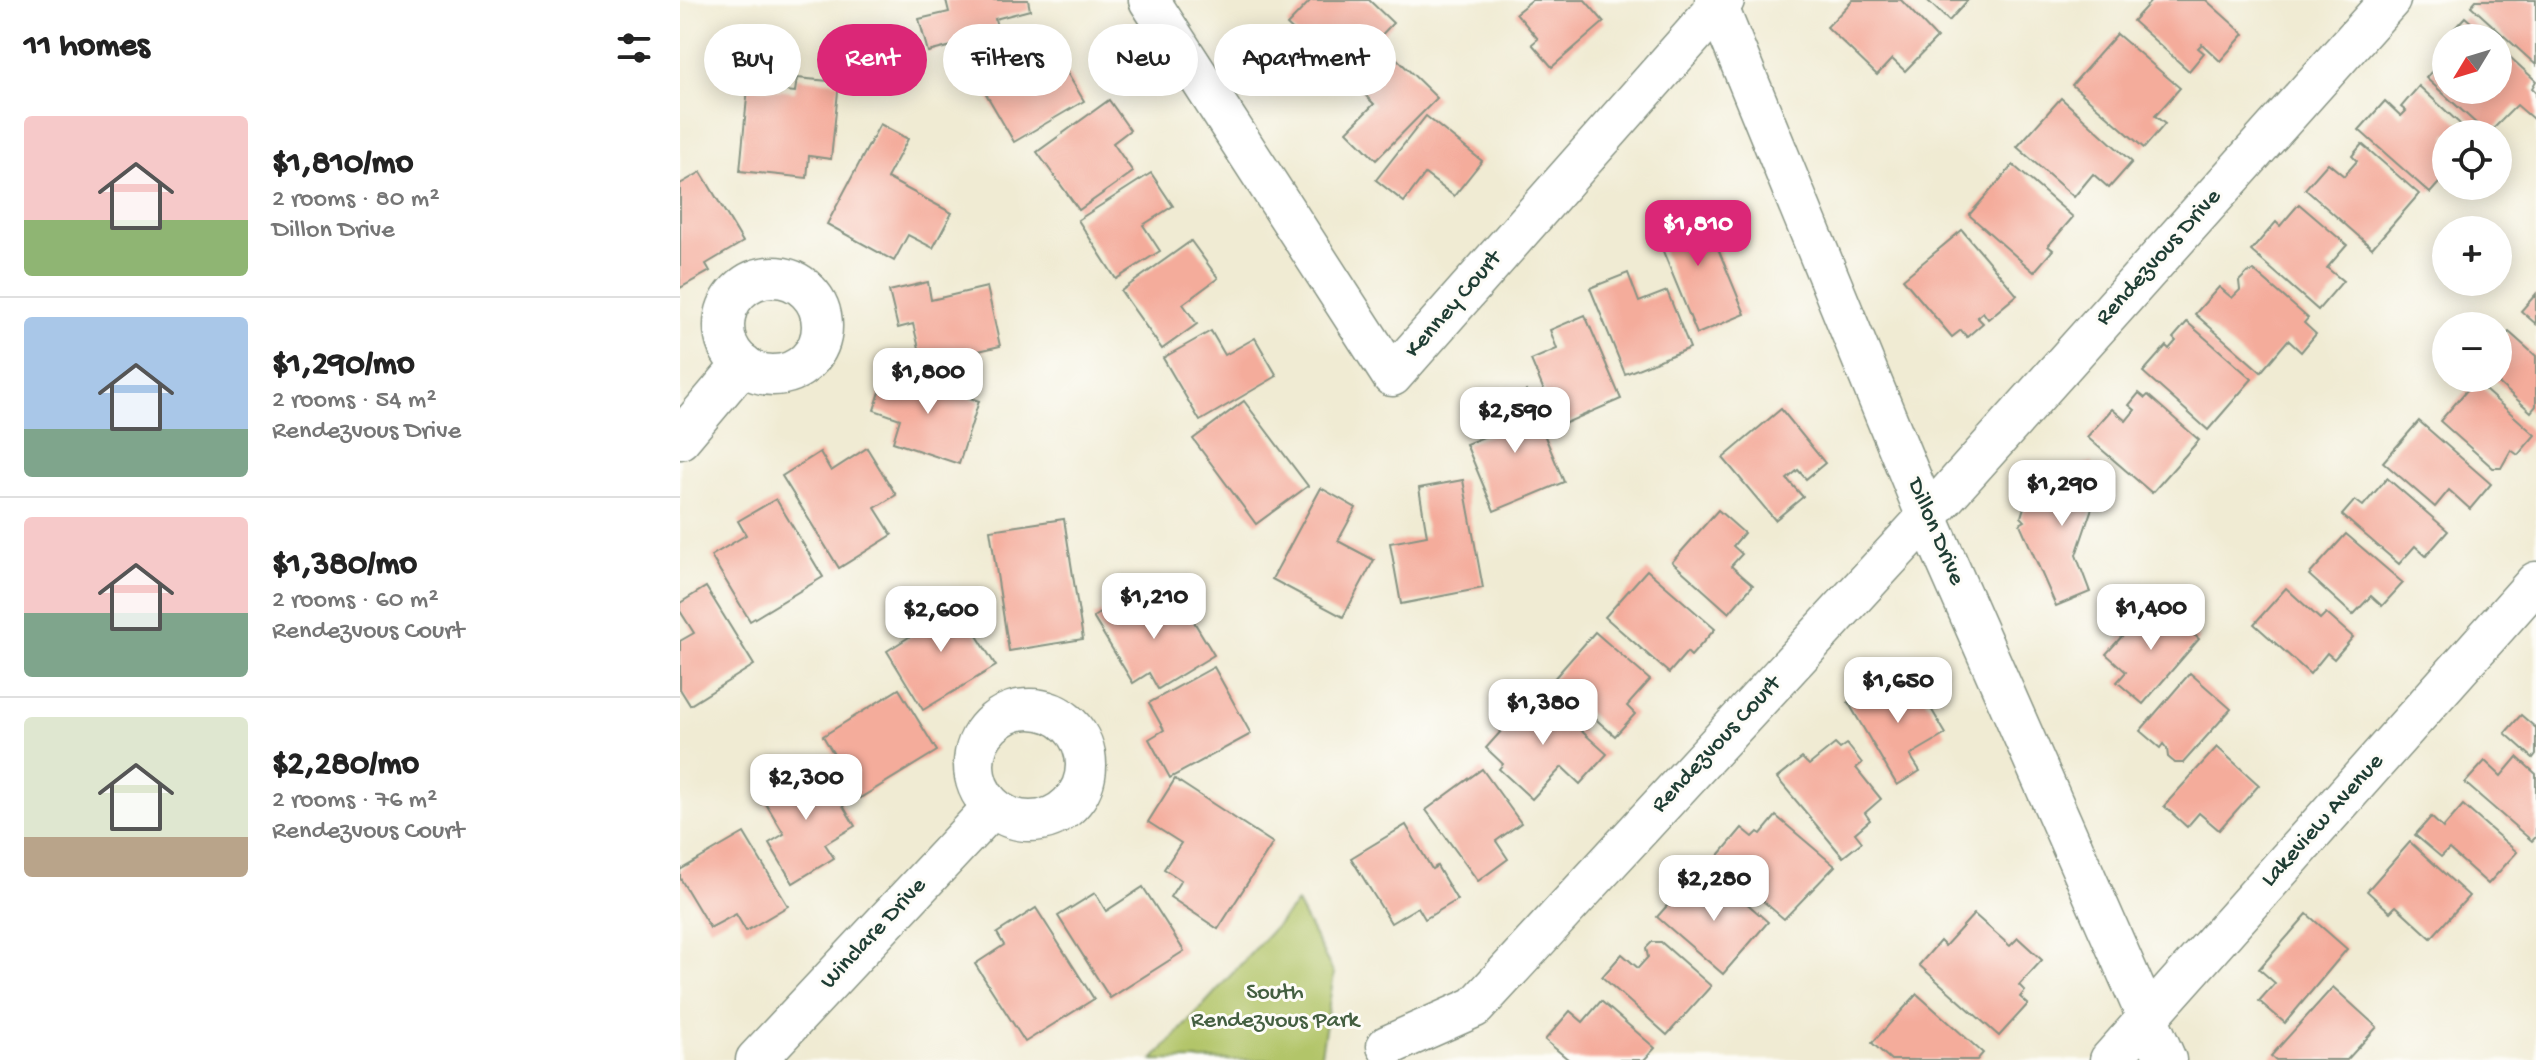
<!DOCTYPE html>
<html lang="en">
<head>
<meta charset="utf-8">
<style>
  body { margin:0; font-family:"Gochi Hand",sans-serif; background:#f6f6f6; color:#222; height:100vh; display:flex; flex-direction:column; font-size:30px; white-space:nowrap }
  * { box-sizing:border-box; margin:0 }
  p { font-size:26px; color:#767676 }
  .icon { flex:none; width:44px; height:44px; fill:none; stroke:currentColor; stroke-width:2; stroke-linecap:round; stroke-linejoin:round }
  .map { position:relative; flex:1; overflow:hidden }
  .panel { display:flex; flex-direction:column; background:#fff; width:680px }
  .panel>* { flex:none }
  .hud { position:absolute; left:24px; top:24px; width:760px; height:72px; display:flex; gap:16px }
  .needle { width:52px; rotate:232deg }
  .tools { position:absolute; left:1752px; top:24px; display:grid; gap:16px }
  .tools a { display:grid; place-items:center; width:80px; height:80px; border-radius:50%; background:#fff; box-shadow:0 4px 20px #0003; font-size:40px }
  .price { position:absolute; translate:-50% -68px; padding:0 18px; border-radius:16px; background:#fff; color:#222; font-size:26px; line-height:52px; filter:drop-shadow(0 2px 4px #0008) }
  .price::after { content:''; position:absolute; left:50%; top:48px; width:24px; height:18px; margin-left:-12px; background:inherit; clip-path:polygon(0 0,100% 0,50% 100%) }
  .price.active { background:#db2777; color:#fff }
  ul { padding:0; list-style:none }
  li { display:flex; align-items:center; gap:24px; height:200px; padding:0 24px }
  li+li { border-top:2px solid #e0e0e0 }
  li span { display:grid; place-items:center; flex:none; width:224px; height:160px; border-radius:8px; color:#555 }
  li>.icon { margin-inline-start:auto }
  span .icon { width:96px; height:96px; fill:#fffc; stroke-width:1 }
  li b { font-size:34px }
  h2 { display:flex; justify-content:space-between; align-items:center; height:96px; padding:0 24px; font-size:34px }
  .pill { padding:0 28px; border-radius:36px; background:#fff; box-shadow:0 4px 20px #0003; font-size:28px; line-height:72px }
  .pill.active { background:#db2777; color:#fff }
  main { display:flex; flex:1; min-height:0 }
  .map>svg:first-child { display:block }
</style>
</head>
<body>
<main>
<section class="panel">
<h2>11 homes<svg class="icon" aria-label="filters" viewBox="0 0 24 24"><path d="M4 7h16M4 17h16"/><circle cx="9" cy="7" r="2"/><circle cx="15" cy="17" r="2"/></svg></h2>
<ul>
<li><span style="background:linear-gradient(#f6c9c9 65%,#8fb573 0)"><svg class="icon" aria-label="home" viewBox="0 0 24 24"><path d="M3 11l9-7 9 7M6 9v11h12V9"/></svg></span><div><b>$1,810/mo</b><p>2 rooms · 80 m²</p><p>Dillon Drive</p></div></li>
<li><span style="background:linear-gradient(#a9c7e8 70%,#7fa58c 0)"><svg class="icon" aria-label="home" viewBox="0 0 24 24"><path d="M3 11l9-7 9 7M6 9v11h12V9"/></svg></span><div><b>$1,290/mo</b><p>2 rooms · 54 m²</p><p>Rendezvous Drive</p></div></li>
<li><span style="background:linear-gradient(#f6c9c9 60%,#7fa58c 0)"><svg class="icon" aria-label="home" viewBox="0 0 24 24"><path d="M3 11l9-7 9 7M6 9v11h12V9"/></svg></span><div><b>$1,380/mo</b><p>2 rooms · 60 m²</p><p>Rendezvous Court</p></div></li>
<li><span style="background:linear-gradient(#dfe7d0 75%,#b9a48a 0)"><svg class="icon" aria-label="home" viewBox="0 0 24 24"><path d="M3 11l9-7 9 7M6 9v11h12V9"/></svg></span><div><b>$2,280/mo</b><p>2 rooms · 76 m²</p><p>Rendezvous Court</p></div></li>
</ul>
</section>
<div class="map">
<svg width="1856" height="1060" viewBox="0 0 1856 1060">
  <rect width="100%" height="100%" fill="#fdfcf7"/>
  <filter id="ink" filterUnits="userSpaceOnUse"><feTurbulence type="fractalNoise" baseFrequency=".0125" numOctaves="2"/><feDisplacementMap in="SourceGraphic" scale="16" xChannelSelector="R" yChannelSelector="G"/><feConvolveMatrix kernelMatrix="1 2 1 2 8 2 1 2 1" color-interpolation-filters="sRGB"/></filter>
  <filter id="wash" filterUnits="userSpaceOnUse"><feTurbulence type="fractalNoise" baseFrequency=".006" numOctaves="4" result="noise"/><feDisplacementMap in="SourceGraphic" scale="32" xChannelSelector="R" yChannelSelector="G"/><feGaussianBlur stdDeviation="1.8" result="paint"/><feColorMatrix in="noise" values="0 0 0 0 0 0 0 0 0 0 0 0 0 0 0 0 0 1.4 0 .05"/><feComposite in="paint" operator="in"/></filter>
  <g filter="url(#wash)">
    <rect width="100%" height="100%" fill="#f0ebd3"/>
    <polygon fill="#b2c569" stroke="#68814e" stroke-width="2" points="617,903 654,974 640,1060 473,1060"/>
    <g id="blocks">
      <g fill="#f4ac9b">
        <polygon points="266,0 348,0 350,10 315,19 319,34 248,52 239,19 269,12"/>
        <polygon points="631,0 689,0 713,23 651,88 619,58 630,46 607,25"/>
        <polygon points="852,0 905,0 924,22 872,67 852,44 858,39 836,13"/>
        <polygon points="1173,0 1221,0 1257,38 1225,71 1212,59 1197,75 1147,27"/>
        <polygon points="1247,0 1288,0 1269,21"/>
        <polygon points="1472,0 1526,0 1564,34 1540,61 1522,44 1518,48 1524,53 1509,71 1453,21"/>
        <polygon points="1796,0 1856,0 1856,65 1791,6"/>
        <polygon points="1785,17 1809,38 1766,38 1766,46 1762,42"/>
        <polygon points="1437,34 1500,88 1475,116 1485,124 1464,148 1392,85"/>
        <polygon points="1818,46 1856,81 1852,88 1856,92 1856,116 1853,119 1837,105 1808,134 1746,78 1766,55 1766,90 1818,90"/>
        <polygon points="352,49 367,75 383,66 404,101 334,142 298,80"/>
        <polygon points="709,51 757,98 696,160 667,131 694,104 675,85"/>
        <polygon points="117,78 159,82 151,159 129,156 127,178 60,171 68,87 115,92"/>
        <polygon points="1739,86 1791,134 1766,134 1766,175 1750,193 1679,130 1705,101 1721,116 1726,111 1721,107"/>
        <polygon points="1381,98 1452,162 1429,188 1413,174 1394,197 1337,147"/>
        <polygon points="429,100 450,130 433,143 453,172 399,210 357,152"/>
        <polygon points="746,116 802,161 774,196 745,174 724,202 696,180"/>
        <polygon points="200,124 228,139 207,178 272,213 253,248 228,235 214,261 147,224"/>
        <polygon points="1682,144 1739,194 1692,248 1625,189 1648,163 1664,176 1677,161 1672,156"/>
        <polygon points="1333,165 1393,217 1368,246 1373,250 1354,272 1289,215"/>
        <polygon points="21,172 63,242 26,264 30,271 0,288 0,184"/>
        <polygon points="471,173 493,206 463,225 480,251 436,279 398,220"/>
        <polygon points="1019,203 1065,314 1017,334 971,222"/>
        <polygon points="1619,204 1667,245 1647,268 1663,281 1638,310 1571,251 1596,222 1600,226"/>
        <polygon points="1282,230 1337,295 1308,319 1303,312 1297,317 1303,323 1287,337 1281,330 1272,337 1223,279"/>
        <polygon points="511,241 538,278 503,304 517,324 482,349 441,291"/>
        <polygon points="1574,271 1628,318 1624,323 1636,334 1621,352 1608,340 1581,372 1515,314 1539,287 1552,298 1560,290 1559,281 1567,273"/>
        <polygon points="948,273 959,302 987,291 1010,348 945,374 910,288"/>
        <polygon points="248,282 251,300 307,287 320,346 243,364 233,324 218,328 209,291"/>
        <polygon points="1856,294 1856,324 1841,311"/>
        <polygon points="905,315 941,399 879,426 851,360 877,349 870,330"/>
        <polygon points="1507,322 1572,379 1528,430 1463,372 1486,346 1489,349 1496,341 1493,338"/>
        <polygon points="531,331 545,355 575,338 597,376 520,421 483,358"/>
        <polygon points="1829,332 1856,356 1856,406 1851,412 1813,378 1818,378 1818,345"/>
        <polygon points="207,371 299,401 279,464 213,442 220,419 194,410"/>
        <polygon points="1795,381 1855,435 1838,455 1831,450 1821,468 1813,468 1760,421"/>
        <polygon points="846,391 884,482 814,511 786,444 821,430 811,406"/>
        <polygon points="1459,393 1465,398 1468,395 1519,440 1472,493 1407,437 1432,409 1446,421 1455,410 1449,405"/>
        <polygon points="564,401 628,486 576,524 513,439"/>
        <polygon points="1101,409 1145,463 1126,479 1118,470 1107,479 1123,497 1095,520 1043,458"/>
        <polygon points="1739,421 1811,484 1790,509 1769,490 1755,507 1703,462"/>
        <polygon points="187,448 216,495 195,508 212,535 159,568 102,476 140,452 151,471"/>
        <polygon points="1411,462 1426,503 1412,508 1396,555 1410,592 1376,606 1340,524 1345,521 1341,517 1348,494 1353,496 1358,486 1356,482"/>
        <polygon points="1707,478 1768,531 1746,556 1735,546 1719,564 1662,515 1675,500 1683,506"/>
        <polygon points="783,480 803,588 721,604 710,543 747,536 739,488"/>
        <polygon points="641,488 676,508 658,541 694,560 663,617 592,579"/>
        <polygon points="96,499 143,577 70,621 31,556 66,535 58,521"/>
        <polygon points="1038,510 1064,533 1053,546 1062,554 1051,566 1073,585 1049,613 992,562"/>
        <polygon points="384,519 403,639 329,651 310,530"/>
        <polygon points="1666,534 1723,583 1702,606 1691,596 1673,615 1629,575"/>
        <polygon points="967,570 1035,629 1011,656 1007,652 989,673 925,617"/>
        <polygon points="26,587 74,665 10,705 0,689 0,641 14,633 0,611 0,603"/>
        <polygon points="1606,588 1640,619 1646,613 1673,637 1654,659 1647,653 1630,674 1574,624"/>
        <polygon points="272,596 316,666 243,710 207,651 240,630 234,620"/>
        <polygon points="499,597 534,655 478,689 469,673 453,683 413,617 444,599 458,622"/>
        <polygon points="1470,605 1487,621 1492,615 1519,639 1463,704 1437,682 1446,672 1426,654"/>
        <polygon points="915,632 970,680 947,706 955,714 935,736 872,681"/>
        <polygon points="534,667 571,734 490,778 469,739 484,730 469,703"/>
        <polygon points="1510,673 1551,709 1503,763 1495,763 1488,757 1487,749 1483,744 1480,748 1460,731"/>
        <polygon points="1231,675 1266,734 1230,755 1240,771 1217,785 1168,702 1196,685 1203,699 1215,693 1211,687"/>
        <polygon points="219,689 257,751 180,798 143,736"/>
        <polygon points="857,691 927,754 900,784 882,767 852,799 819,769 823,764 806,748"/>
        <polygon points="1841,715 1856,728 1856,754 1853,758 1825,733"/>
        <polygon points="1155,744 1160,749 1167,744 1182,763 1176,768 1201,799 1185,813 1190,820 1175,833 1182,842 1163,857 1097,778 1122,758 1129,765"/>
        <polygon points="1537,747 1579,785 1539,830 1519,813 1507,827 1484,806"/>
        <polygon points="1837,757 1856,774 1856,837 1852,841 1785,783 1805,761 1821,776"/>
        <polygon points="138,764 175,826 145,844 154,858 113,883 89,843 104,834 82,797"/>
        <polygon points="802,769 841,823 816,841 828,859 798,881 746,810"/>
        <polygon points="495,779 593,843 538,929 490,897 501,880 484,869 501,843 468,822"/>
        <polygon points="1783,805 1837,852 1808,884 1769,849 1761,857 1735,835 1751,817 1763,828"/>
        <polygon points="1096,816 1155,866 1104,919 1035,860 1062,828 1073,837 1078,832 1081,834"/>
        <polygon points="726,825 752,869 757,866 777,900 745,919 738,907 711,923 671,858"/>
        <polygon points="64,833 108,906 66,931 56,914 30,928 0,878 0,870"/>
        <polygon points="1730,842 1789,896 1751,938 1716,906 1710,912 1687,891"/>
        <polygon points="1036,876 1088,922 1043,974 977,917 1001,890 1015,903 1024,894 1022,886"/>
        <polygon points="463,887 504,951 430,998 378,916 415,893 426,911"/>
        <polygon points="356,908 414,999 345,1042 295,964 324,945 317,933"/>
        <polygon points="1294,914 1330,946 1338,938 1362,960 1339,985 1345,991 1340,997 1348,1004 1319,1036 1239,965 1260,941 1265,946"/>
        <polygon points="1627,914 1667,949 1605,1023 1579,1001 1595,983 1579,969"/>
        <polygon points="972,942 981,942 1031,986 987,1035 922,977 942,954 958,968 968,957 966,948"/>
        <polygon points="1653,987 1697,1027 1667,1060 1596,1060 1591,1056"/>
        <polygon points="1237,994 1303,1053 1297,1060 1211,1060 1192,1043"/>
        <polygon points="921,1001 975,1048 964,1060 889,1060 865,1040 890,1011 903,1022"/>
      </g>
    </g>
  </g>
  <g filter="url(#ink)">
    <use href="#blocks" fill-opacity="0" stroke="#889484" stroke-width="2"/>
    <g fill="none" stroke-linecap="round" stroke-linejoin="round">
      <g stroke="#889484" stroke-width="43">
        <g id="minor">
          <polyline points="469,0 712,376 1044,0"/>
          <polyline points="1035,0 1247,517 1486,1060"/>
          <circle cx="93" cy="326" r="49"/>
          <polyline points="0,439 63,364"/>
          <circle cx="350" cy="765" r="56"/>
          <polyline points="707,1046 795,1007 1247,517 1710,0"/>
          <polyline points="76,1060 312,808"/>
          <polyline points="1430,1060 1856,582"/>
        </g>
      </g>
      <use href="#minor" stroke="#fff" stroke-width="40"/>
    </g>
  </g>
  <g text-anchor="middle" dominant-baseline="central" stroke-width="6" stroke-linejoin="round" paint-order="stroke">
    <g font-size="24" fill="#1f3d34" stroke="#fdfcf7">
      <text transform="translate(1479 258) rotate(-48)">Rendezvous Drive</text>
      <text transform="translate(774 305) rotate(-49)">Kenney Court</text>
      <text transform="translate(1255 532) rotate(67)">Dillon Drive</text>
      <text transform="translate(1037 745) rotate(-47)">Rendezvous Court</text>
      <text transform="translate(1643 821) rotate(-48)">Lakeview Avenue</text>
      <text transform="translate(194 934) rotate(-47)">Winclare Drive</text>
    </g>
    <g font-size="24" fill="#445f41" stroke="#fdfcf7">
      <text x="595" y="993">South<tspan x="595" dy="28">Rendezvous Park</tspan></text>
    </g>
  </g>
</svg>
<div class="tools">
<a><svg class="needle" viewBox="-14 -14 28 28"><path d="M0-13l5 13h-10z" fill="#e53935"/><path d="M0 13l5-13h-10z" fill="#767676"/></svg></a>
<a><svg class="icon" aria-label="locate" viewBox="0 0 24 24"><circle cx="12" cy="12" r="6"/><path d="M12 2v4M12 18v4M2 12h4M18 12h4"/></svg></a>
<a>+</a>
<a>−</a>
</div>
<b class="price active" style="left:1018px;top:268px">$1,810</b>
<b class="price" style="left:248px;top:416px">$1,800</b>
<b class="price" style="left:835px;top:455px">$2,590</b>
<b class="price" style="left:1382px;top:528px">$1,290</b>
<b class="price" style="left:474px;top:641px">$1,210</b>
<b class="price" style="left:1471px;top:652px">$1,400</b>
<b class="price" style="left:261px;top:654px">$2,600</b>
<b class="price" style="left:1218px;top:725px">$1,650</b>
<b class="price" style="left:863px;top:747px">$1,380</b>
<b class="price" style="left:126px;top:822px">$2,300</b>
<b class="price" style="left:1034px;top:923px">$2,280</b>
<div class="hud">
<a class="pill">Buy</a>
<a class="pill active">Rent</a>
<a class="pill">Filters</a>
<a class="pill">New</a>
<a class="pill">Apartment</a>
</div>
</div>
</main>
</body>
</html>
